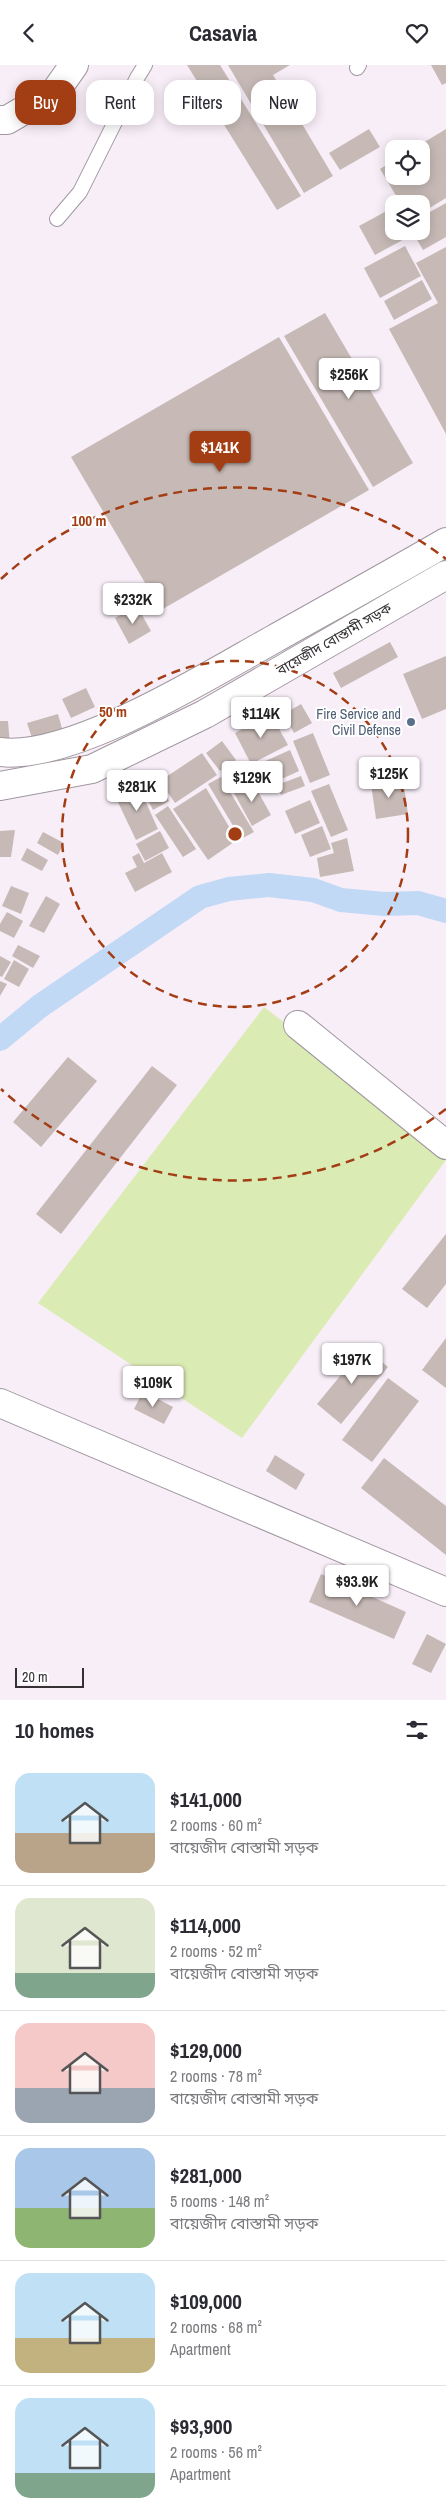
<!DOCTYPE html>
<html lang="en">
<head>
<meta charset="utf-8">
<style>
  body { margin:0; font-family:"Archivo Narrow","Noto Sans Bengali",sans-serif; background:#f7f7f7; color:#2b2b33; height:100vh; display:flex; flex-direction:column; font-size:19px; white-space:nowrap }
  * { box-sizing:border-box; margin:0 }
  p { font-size:16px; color:#7c7c81 }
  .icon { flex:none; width:28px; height:28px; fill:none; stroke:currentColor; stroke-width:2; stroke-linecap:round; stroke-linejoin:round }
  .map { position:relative; height:1635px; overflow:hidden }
  .side { display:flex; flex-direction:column; background:#fff; flex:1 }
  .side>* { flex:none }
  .top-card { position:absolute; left:15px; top:15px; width:416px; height:45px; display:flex; gap:10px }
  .tools { position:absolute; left:385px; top:75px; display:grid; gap:10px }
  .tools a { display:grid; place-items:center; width:45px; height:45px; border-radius:10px; background:#fff; box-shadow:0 2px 12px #0003; font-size:25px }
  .scale { position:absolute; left:15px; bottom:12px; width:69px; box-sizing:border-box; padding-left:5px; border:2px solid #343034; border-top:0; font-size:14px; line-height:18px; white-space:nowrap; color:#343034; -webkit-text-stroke:4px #fff; paint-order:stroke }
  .price { position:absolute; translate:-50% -42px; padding:0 11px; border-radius:5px; background:#fff; color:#222; font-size:16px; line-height:32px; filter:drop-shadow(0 1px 2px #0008) }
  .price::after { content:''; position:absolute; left:50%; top:30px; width:15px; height:11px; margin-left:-8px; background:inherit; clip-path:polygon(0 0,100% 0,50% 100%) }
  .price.selected { background:#a33d13; color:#fff }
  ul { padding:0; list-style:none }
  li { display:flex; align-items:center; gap:15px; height:125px; padding:0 15px }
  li+li { border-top:1px solid #e1e1e2 }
  li span { display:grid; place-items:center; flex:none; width:140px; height:100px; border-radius:15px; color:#555 }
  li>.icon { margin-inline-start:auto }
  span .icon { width:60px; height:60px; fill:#fffc; stroke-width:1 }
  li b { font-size:21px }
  h2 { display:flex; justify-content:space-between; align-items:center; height:60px; padding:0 15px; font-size:21px }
  .pill { padding:0 18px; border-radius:15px; background:#fff; box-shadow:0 2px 12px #0003; font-size:18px; line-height:45px }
  .pill.selected { background:#a33d13; color:#fff }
  header { display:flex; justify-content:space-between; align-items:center; height:65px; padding:0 15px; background:#fff; font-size:22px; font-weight:800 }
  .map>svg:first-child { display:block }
</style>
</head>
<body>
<header><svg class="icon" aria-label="back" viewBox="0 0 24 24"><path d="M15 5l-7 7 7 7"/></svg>Casavia<svg class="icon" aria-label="heart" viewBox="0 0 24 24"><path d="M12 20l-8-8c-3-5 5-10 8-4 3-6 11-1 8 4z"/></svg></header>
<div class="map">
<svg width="446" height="1635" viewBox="0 0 446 1635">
  <rect width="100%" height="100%" fill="#f8eef8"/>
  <polygon fill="#dbebb4" points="264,942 446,1081 446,1095 242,1373 38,1238"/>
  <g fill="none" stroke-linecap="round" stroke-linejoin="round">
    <polyline stroke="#c2d9f6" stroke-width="24" points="0,974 40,941 200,832 229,824 269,820 313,825 341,835 384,839 418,838 446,846"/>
  </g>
  <g fill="#c7bab6">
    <polygon points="187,0 220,0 301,131 277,145"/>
    <polygon points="228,0 290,0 273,10 333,111 304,128"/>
    <polygon points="431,0 446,0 446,18 442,20"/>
    <polygon points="369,64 380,82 340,105 329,88"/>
    <polygon points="446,64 446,133 421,148 421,139 401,139 380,104 394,95 394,111 421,111 421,84 413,84"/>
    <polygon points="446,138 446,172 423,185 412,166 421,166 421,152"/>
    <polygon points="392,143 394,166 405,166 408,172 375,190 359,161"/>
    <polygon points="405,181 421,211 380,233 364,203"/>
    <polygon points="446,182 446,369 389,264 438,238 416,198"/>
    <polygon points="422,215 432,234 394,255 384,236"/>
    <polygon points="325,248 413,398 373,422 284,271"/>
    <polygon points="279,272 369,425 161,545 71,392"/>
    <polygon points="137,541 151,566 129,579 115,553"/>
    <polygon points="390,577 398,592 341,623 333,608"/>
    <polygon points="446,591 446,644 422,654 403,609"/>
    <polygon points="86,623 95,642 71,653 62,634"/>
    <polygon points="301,639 312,658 294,668 284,649"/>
    <polygon points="58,649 63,667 33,676 27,658"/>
    <polygon points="271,649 288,680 251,699 235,668"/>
    <polygon points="0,656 8,656 10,680 0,681"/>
    <polygon points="313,668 330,710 310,718 293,676"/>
    <polygon points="222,676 236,695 220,706 206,688"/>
    <polygon points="290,685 299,706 262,723 252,702"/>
    <polygon points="202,688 217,710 175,738 160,716"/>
    <polygon points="301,711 305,721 281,730 277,720"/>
    <polygon points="221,712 254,767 241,774 208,719"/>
    <polygon points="403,714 408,749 376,754 371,719"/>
    <polygon points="159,715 169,736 153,745 142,723"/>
    <polygon points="252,716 271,750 252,761 233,726"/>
    <polygon points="329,719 348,765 331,772 311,726"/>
    <polygon points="138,720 158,764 136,775 115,731"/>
    <polygon points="206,723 237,775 208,795 173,744"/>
    <polygon points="310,735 320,758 295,769 285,746"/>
    <polygon points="168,741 196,784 183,792 155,750"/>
    <polygon points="322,761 331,784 310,792 301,770"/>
    <polygon points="15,765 11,792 0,792 0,766"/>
    <polygon points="160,766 169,783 145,796 136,779"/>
    <polygon points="43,767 64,778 58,790 37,778"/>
    <polygon points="347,773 354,806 320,812 317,793 334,788 331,778"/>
    <polygon points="27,783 48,795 42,806 21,795"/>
    <polygon points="139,788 144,798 162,788 172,807 135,827 125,808 137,802 132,792"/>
    <polygon points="11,821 29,828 21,849 2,841"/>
    <polygon points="46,831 60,839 44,868 29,861"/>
    <polygon points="7,847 23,856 14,873 0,866 0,859"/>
    <polygon points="18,880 40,891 33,903 12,891"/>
    <polygon points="0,891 11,897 2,912 0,911"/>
    <polygon points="14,895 29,904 19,922 4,914"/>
    <polygon points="0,916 7,919 0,931"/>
    <polygon points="68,992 97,1016 41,1082 13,1057"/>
    <polygon points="152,1001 177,1020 61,1169 36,1149"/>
    <polygon points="446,1169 446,1219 427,1243 402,1224"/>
    <polygon points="446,1273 446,1323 422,1305"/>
    <polygon points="364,1282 388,1302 341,1359 317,1339"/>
    <polygon points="388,1313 419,1336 372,1397 342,1375"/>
    <polygon points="143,1326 173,1342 164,1359 134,1344"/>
    <polygon points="275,1390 305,1409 296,1425 266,1406"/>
    <polygon points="384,1393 446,1441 446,1490 361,1423"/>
    <polygon points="321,1509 406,1547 394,1574 309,1537"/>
    <polygon points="427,1569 446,1579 431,1608 412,1599"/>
  </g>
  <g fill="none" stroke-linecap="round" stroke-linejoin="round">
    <g stroke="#a097a0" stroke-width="16">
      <g id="lane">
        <polyline points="357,3 359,0"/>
        <polyline points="57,154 80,127 137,13 145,0"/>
      </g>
    </g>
    <g stroke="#a097a0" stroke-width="30">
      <g id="street">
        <polyline points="0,55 7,55 55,27 74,0"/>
        <polyline points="298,960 446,1080"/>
        <polyline points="0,1338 446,1527"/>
      </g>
    </g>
    <g stroke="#a097a0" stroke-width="30">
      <g id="primary">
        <path d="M0 687C72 696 209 610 274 574 331 542 389 510 446 477"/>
        <polyline points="0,721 92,704 205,649 446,510"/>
      </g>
    </g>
    <use href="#lane" stroke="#fff" stroke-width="14"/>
    <use href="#street" stroke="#fff" stroke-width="28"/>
    <use href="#primary" stroke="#fff" stroke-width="28"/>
  </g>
  <g fill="none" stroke="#a33d13" stroke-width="2.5" stroke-dasharray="9 6">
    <circle cx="235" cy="769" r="173"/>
    <path d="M446 1044A346 346 0 0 1 1 1024M1 514A346 346 0 0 1 446 494"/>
  </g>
  <circle fill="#5c6f8a" stroke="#fff" stroke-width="2" cx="411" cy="657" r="5"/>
  <g text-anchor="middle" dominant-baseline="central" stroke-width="4" stroke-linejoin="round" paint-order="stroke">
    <g font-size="14" fill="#343034" stroke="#fff">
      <text transform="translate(334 574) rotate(-30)">বায়েজীদ বোস্তামী সড়ক</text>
    </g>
    <g font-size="14" fill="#4e5e75" stroke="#fff" text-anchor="end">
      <text x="401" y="649">Fire Service and<tspan x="401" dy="16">Civil Defense</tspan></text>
    </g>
  </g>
  <circle cx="235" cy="769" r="8" fill="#a33d13" stroke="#fff" stroke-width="2.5"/>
  <g font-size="15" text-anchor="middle" font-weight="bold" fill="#a33d13" stroke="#fff" stroke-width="4" stroke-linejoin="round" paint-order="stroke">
    <text x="89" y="461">100 m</text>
    <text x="113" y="652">50 m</text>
  </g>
</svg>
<div class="tools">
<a><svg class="icon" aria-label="locate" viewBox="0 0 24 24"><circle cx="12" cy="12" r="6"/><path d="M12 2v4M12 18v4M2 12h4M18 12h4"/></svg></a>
<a><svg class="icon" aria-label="layers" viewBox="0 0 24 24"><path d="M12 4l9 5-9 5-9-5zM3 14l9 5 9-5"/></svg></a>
</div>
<div class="scale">20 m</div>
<b class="price" style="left:349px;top:335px">$256K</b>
<b class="price selected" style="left:220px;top:408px">$141K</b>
<b class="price" style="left:133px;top:560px">$232K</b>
<b class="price" style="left:261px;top:674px">$114K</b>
<b class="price" style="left:389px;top:734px">$125K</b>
<b class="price" style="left:252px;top:738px">$129K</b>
<b class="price" style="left:137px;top:747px">$281K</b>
<b class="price" style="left:352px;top:1320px">$197K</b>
<b class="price" style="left:153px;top:1343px">$109K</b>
<b class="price" style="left:357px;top:1542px">$93.9K</b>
<div class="top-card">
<a class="pill selected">Buy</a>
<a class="pill">Rent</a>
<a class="pill">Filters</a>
<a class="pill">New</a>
</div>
</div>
<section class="side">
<h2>10 homes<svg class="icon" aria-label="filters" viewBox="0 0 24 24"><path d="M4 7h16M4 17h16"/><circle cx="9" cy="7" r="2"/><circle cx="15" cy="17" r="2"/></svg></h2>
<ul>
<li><span style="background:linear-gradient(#bfe0f5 60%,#b9a48a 0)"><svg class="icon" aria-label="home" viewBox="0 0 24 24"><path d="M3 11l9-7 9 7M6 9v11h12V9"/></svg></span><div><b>$141,000</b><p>2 rooms · 60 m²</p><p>বায়েজীদ বোস্তামী সড়ক</p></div></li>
<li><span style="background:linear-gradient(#dfe7d0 75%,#7fa58c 0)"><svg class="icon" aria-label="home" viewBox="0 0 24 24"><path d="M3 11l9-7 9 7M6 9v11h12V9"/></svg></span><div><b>$114,000</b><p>2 rooms · 52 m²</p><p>বায়েজীদ বোস্তামী সড়ক</p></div></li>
<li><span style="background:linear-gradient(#f6c9c9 65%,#9aa5b1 0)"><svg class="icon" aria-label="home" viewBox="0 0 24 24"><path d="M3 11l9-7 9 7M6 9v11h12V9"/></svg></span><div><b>$129,000</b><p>2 rooms · 78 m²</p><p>বায়েজীদ বোস্তামী সড়ক</p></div></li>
<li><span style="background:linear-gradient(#a9c7e8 60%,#8fb573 0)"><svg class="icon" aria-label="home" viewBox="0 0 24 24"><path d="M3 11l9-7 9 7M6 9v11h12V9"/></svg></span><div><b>$281,000</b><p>5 rooms · 148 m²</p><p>বায়েজীদ বোস্তামী সড়ক</p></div></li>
<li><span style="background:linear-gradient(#bfe0f5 65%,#c2b280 0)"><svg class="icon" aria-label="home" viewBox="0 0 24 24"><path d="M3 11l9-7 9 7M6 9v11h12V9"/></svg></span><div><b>$109,000</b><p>2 rooms · 68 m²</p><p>Apartment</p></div></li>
<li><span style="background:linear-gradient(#bfe0f5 75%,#7fa58c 0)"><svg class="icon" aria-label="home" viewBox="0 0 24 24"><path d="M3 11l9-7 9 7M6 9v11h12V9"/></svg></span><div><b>$93,900</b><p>2 rooms · 56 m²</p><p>Apartment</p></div></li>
</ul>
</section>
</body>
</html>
